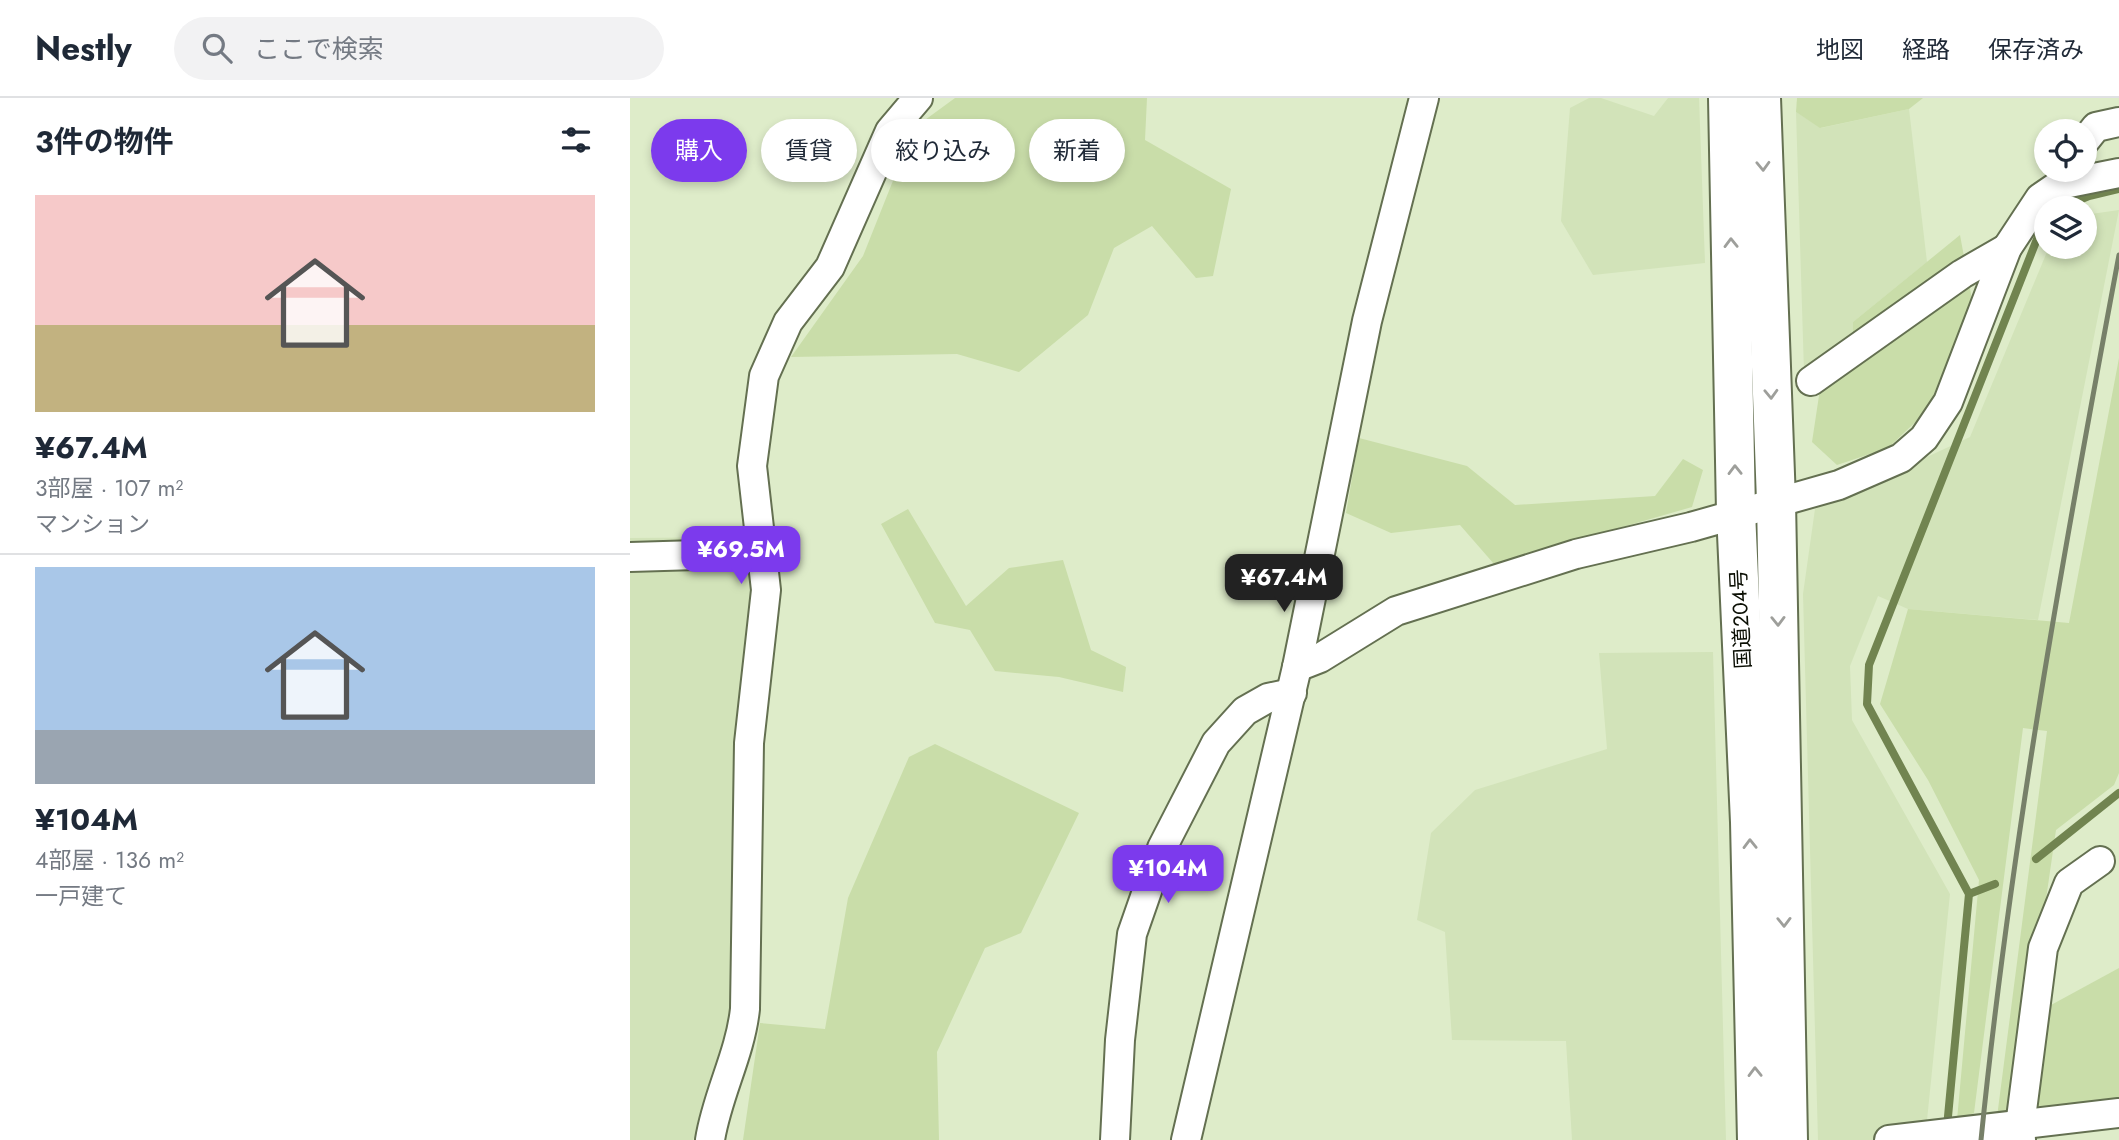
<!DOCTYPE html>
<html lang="ja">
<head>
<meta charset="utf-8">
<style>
  body { margin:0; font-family:Jost,"Noto Sans JP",sans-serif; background:#f2f2f3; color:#1f2937; height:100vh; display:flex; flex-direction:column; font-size:26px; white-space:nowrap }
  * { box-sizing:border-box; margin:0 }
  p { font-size:23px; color:#747a83 }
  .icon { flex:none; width:38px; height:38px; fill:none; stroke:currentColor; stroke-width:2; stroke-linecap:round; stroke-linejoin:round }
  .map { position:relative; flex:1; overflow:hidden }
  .drawer { display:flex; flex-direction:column; background:#fff; width:630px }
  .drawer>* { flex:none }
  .top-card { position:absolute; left:21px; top:21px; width:665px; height:63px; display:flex; gap:14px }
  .tools { position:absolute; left:1404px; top:21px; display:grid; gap:14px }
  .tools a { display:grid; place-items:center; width:63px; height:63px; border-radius:50%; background:#fff; box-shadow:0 4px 10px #0003; font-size:35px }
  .price { position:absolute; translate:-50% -60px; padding:0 16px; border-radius:14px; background:#7c3aed; color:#fff; font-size:23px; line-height:46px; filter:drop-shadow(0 2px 4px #0008) }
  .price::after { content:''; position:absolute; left:50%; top:42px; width:21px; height:16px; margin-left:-10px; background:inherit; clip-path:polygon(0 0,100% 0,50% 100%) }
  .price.current { background:#222; color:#fff }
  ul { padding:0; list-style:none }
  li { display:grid; align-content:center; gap:14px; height:371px; padding:0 35px }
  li+li { border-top:2px solid #e0e1e3 }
  li span { display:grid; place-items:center; height:217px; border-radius:0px; color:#555 }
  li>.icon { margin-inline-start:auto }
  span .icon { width:126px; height:126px; fill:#fffc; stroke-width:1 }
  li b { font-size:30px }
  h2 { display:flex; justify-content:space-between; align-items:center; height:84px; padding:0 35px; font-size:30px }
  .chip { padding:0 24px; border-radius:32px; background:#fff; box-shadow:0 4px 10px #0003; font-size:24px; line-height:63px }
  .chip.current { background:#7c3aed; color:#fff }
  header { display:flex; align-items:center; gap:42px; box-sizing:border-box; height:98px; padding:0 35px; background:#fff; border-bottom:2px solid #e0e1e3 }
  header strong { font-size:33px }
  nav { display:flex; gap:38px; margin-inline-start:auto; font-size:24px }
  .search { width:490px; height:63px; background:#f2f2f3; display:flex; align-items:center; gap:18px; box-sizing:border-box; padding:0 24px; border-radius:38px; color:#747a83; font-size:26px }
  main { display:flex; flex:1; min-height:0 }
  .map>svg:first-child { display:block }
</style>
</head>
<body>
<header>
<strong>Nestly</strong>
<div class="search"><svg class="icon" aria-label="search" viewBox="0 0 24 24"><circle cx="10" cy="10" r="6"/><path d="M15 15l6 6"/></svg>ここで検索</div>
<nav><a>地図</a><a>経路</a><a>保存済み</a></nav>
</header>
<main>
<section class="drawer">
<h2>3件の物件<svg class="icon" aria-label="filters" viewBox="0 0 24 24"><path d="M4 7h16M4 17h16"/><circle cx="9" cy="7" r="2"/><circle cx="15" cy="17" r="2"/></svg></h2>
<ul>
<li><span style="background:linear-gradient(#f6c9c9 60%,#c2b280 0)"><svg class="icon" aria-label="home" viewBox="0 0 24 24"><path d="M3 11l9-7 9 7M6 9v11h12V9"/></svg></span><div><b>¥67.4M</b><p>3部屋 · 107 m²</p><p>マンション</p></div></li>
<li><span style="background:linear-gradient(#a9c7e8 75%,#9aa5b1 0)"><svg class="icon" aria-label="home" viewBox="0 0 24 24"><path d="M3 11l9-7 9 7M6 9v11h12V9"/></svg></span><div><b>¥104M</b><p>4部屋 · 136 m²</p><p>一戸建て</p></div></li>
</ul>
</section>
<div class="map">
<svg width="1489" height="1042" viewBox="0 0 1489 1042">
  <rect width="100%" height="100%" fill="#deecc9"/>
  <g fill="#d2e3b9">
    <polygon points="959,0 971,0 1024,18 1038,0 1069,0 1075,165 963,177 931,123 940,10"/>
    <polygon points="1279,11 1297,164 1223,224 1223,244 1174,274 1166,14 1191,30"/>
    <polygon points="1489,112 1408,522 1278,511 1248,498 1220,568 1222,622 1320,796 1295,1042 1188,1042 1173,496 1185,411 1340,339 1419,149 1454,149 1454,117"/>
    <polygon points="115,439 125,510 103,675 103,929 63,1042 0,1042 0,440"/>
    <polygon points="1083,554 1096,1042 942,1042 936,943 822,942 815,834 787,822 801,735 845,692 977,651 969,555"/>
  </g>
  <g fill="#c9dda9">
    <polygon points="325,0 517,0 515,42 601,91 583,178 566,180 522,128 484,150 458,217 389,274 327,256 161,259 233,158 284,30"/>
    <polygon points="1167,0 1293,0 1279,11 1190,30 1166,14"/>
    <polygon points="1330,137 1343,207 1296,314 1258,350 1207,367 1182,344 1190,291 1223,260 1223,224"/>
    <polygon points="1489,260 1489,675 1484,687 1426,732 1385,1015 1367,1019 1417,633 1393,630 1344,1015 1327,1022 1349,782 1298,682 1250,606 1278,511 1439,525"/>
    <polygon points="729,340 837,368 885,407 1025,398 1053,361 1073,372 1062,409 864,466 830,427 761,435 716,415"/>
    <polygon points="278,411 336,508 379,470 433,462 461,552 496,569 493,594 429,579 365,573 340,532 305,525 251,426"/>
    <polygon points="305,646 449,715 391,835 355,850 307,954 309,1042 113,1042 130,925 195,931 218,800 279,659"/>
    <polygon points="1489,870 1489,1002 1401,1012 1410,913"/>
  </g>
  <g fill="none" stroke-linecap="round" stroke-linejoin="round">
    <g stroke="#718450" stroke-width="8">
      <polyline points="1430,110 1459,98 1489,91"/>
      <polyline points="1406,761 1489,695"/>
      <polyline points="1339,796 1365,786"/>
      <polyline points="1317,1029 1339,796 1237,606 1239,567 1409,136 1416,127"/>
    </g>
    <g stroke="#647051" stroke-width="32">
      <g id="minor">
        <polyline points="1454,44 1466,29 1489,24"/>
        <polyline points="1181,283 1332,176 1377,150"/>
        <polyline points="0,459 101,456"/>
        <polyline points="667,569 690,560 766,513 946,456 1061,429 1209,387 1271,360 1294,340 1318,304 1377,150 1410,100 1429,87 1489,75"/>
        <path d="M80 1042C87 997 110 957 115 911L119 645 136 492 122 368 134 278 158 224 200 169 260 33 288 0"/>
        <polyline points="485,1042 490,942 502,836 532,750 586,645 615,613 638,600 662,595"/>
        <polyline points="556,1042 667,569 737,223 794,0"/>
        <polyline points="1259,1042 1489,1015"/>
        <polyline points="1391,1042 1390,1028 1413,850 1439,785 1470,763"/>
      </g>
    </g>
    <g stroke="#647051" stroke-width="42">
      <g id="highway">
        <polyline points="1098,0 1106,414 1120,724 1127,1042"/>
        <polyline points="1131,0 1146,403 1158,1042"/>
      </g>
    </g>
    <use href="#minor" stroke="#fff" stroke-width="28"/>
    <use href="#highway" stroke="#fff" stroke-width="38"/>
    <path stroke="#778069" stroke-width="5" d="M1351 1042C1381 745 1434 451 1489 157"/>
  </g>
  <defs><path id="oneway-chevron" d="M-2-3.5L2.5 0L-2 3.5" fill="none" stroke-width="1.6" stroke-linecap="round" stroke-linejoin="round" transform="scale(1.75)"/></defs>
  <g stroke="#9e9f9b">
    <use href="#oneway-chevron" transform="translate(1133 68) rotate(88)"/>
    <use href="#oneway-chevron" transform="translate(1101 145) rotate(-91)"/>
    <use href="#oneway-chevron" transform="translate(1141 296) rotate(88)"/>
    <use href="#oneway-chevron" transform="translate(1105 372) rotate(-91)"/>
    <use href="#oneway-chevron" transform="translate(1148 523) rotate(89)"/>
    <use href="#oneway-chevron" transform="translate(1120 746) rotate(-91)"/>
    <use href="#oneway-chevron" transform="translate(1154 824) rotate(89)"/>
    <use href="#oneway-chevron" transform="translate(1125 974) rotate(-91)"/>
  </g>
  <g text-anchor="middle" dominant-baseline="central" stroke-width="7" stroke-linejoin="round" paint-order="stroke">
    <g font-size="21" fill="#0c1005" stroke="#fff">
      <text transform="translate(1111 521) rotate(-93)">国道204号</text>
    </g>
  </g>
</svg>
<div class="tools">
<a><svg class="icon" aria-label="locate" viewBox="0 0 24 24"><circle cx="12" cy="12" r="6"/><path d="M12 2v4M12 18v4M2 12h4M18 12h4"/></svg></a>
<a><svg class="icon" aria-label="layers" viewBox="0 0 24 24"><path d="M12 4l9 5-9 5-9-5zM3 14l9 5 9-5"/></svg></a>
</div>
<b class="price" style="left:111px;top:488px">¥69.5M</b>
<b class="price current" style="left:654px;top:516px">¥67.4M</b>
<b class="price" style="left:538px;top:807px">¥104M</b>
<div class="top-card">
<a class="chip current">購入</a>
<a class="chip">賃貸</a>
<a class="chip">絞り込み</a>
<a class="chip">新着</a>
</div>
</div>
</main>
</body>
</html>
